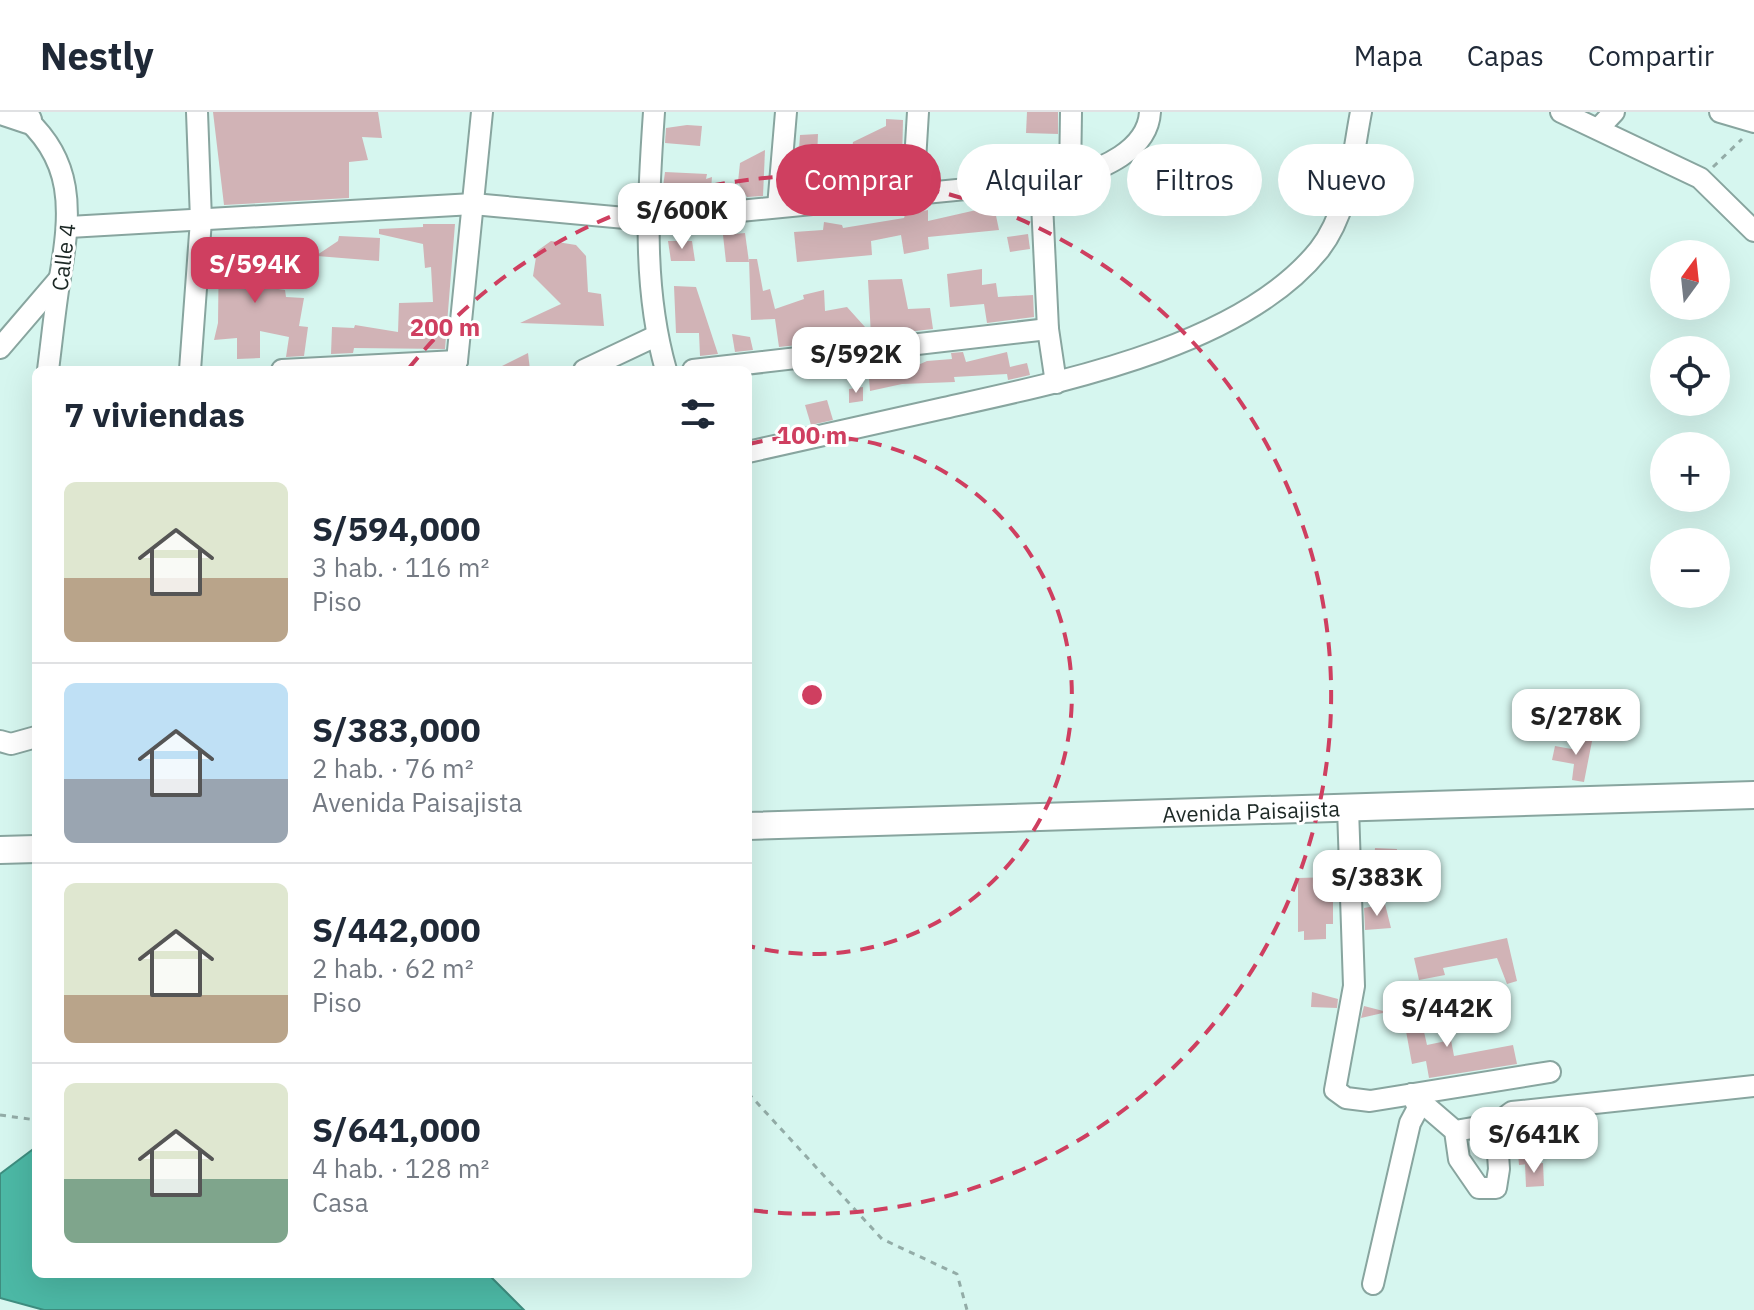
<!DOCTYPE html>
<html lang="es">
<head>
<meta charset="utf-8">
<style>
  body { margin:0; font-family:"IBM Plex Sans",sans-serif; background:#f6f6f7; color:#1f2937; height:100vh; display:flex; flex-direction:column; font-size:30px; white-space:nowrap }
  * { box-sizing:border-box; margin:0 }
  p { font-size:26px; color:#747a83 }
  .icon { flex:none; width:44px; height:44px; fill:none; stroke:currentColor; stroke-width:2; stroke-linecap:round; stroke-linejoin:round }
  .map { position:relative; flex:1; overflow:hidden }
  .panel { position:absolute; left:32px; top:254px; width:720px; height:912px; display:flex; flex-direction:column; background:#fff; border-radius:12px; box-shadow:0 8px 32px #0002 }
  .panel>* { flex:none }
  .banner { position:absolute; left:776px; top:32px; width:760px; height:72px; display:flex; gap:16px }
  .needle { width:52px; rotate:15deg }
  .fabs { position:absolute; left:1650px; top:128px; display:grid; gap:16px }
  .fabs a { display:grid; place-items:center; width:80px; height:80px; border-radius:50%; background:#fff; box-shadow:0 8px 32px #0002; font-size:40px }
  .price { position:absolute; translate:-50% -68px; padding:0 18px; border-radius:16px; background:#fff; color:#222; font-size:26px; line-height:52px; filter:drop-shadow(0 2px 4px #0008) }
  .price::after { content:''; position:absolute; left:50%; top:48px; width:24px; height:18px; margin-left:-12px; background:inherit; clip-path:polygon(0 0,100% 0,50% 100%) }
  .price.active { background:#cf3f60; color:#fff }
  ul { padding:0; list-style:none }
  li { display:flex; align-items:center; gap:24px; height:200px; padding:0 32px }
  li+li { border-top:2px solid #e0e1e3 }
  li span { display:grid; place-items:center; flex:none; width:224px; height:160px; border-radius:12px; color:#555 }
  li>.icon { margin-inline-start:auto }
  span .icon { width:96px; height:96px; fill:#fffc; stroke-width:1 }
  li b { font-size:34px }
  h2 { display:flex; justify-content:space-between; align-items:center; height:96px; padding:0 32px; font-size:34px }
  .tag { padding:0 28px; border-radius:36px; background:#fff; box-shadow:0 8px 32px #0002; font-size:28px; line-height:72px }
  .tag.active { background:#cf3f60; color:#fff }
  header { display:flex; align-items:center; gap:48px; box-sizing:border-box; height:112px; padding:0 40px; background:#fff; border-bottom:2px solid #e0e1e3 }
  header strong { font-size:38px }
  nav { display:flex; gap:44px; margin-inline-start:auto; font-size:28px }
  .map>svg:first-child { display:block }
</style>
</head>
<body>
<header>
<strong>Nestly</strong>
<nav><a>Mapa</a><a>Capas</a><a>Compartir</a></nav>
</header>
<div class="map">
<svg width="1754" height="1198" viewBox="0 0 1754 1198">
  <rect width="100%" height="100%" fill="#d6f6ef"/>
  <polygon fill="#4cb8a5" stroke="#3e8d7f" stroke-width="2" points="36,1035 36,1162 488,1162 524,1198 44,1198 0,1186 0,1062"/>
  <g fill="#d1b3b6">
    <polygon points="213,0 378,0 382,26 362,25 368,48 349,50 349,86 224,93"/>
    <polygon points="1027,0 1058,0 1058,22 1026,21"/>
    <polygon points="886,7 903,8 902,51 878,49 878,47 850,48 853,30 886,14"/>
    <polygon points="687,13 702,14 700,34 665,31 666,16"/>
    <polygon points="818,22 817,46 845,52 842,76 796,80 800,23"/>
    <polygon points="765,38 763,84 747,85 738,70 740,51"/>
    <polygon points="665,60 707,62 706,67 712,65 710,89 694,90 694,79 663,75"/>
    <polygon points="994,94 999,118 928,125 929,137 904,142 901,123 871,129 872,143 797,150 794,120 823,118 824,110 842,113 843,116 904,106 905,103 928,98 928,109"/>
    <polygon points="423,112 455,112 445,237 354,236 353,241 331,242 332,215 354,216 355,213 398,220 399,191 433,190 431,155 425,156 423,132 379,122 379,117 423,115"/>
    <polygon points="745,121 749,150 726,150 723,123"/>
    <polygon points="1028,122 1030,137 1010,140 1007,125"/>
    <polygon points="339,124 380,126 379,149 317,144 315,156 270,146 272,127 285,127 287,135 317,143 338,129"/>
    <polygon points="219,128 242,128 245,149 278,153 272,176 285,178 286,185 304,186 299,214 308,215 304,244 286,245 289,225 260,219 260,246 237,247 237,226 214,228 218,211"/>
    <polygon points="551,129 576,133 586,144 588,180 601,182 604,214 520,211 561,192 533,164 537,139"/>
    <polygon points="668,129 692,129 695,149 671,149"/>
    <polygon points="749,147 757,147 763,179 770,177 775,197 804,187 803,183 824,178 825,199 847,195 865,215 815,215 817,231 779,235 775,207 751,208"/>
    <polygon points="982,157 982,173 996,171 998,185 1033,183 1034,205 987,211 984,192 950,195 947,162"/>
    <polygon points="902,167 908,197 930,196 933,217 871,224 868,168"/>
    <polygon points="674,174 696,175 718,242 700,244 699,221 676,221"/>
    <polygon points="732,222 750,225 753,238 735,240"/>
    <polygon points="963,240 966,250 1007,240 1010,255 1027,251 1030,263 1008,268 1007,262 954,265 955,270 902,272 870,279 868,254 899,250 900,261 927,249 952,247 951,241"/>
    <polygon points="528,241 530,258 494,258"/>
    <polygon points="863,275 863,289 849,291 849,277"/>
    <polygon points="827,288 833,308 811,313 805,293"/>
    <polygon points="1580,622 1593,624 1584,670 1572,668 1574,652 1552,648 1555,634 1577,638"/>
    <polygon points="1375,736 1397,737 1395,769 1372,768"/>
    <polygon points="1333,765 1333,812 1326,812 1326,827 1304,828 1304,819 1298,820 1298,766"/>
    <polygon points="1385,792 1391,816 1365,818 1364,796"/>
    <polygon points="1507,826 1517,869 1507,872 1497,846 1443,856 1445,863 1419,868 1414,846"/>
    <polygon points="1312,880 1338,887 1337,896 1311,895"/>
    <polygon points="1416,884 1427,933 1451,928 1454,944 1513,933 1517,952 1429,966 1426,949 1412,952 1400,886"/>
    <polygon points="1364,894 1387,900 1361,906"/>
    <polygon points="1535,1029 1537,1051 1519,1053 1517,1030"/>
    <polygon points="1543,1051 1544,1074 1526,1075 1525,1052"/>
  </g>
  <g fill="none" stroke-linecap="round" stroke-linejoin="round">
    <g stroke="#88a59f" stroke-width="24">
      <g id="minor">
        <path d="M18 0C76 46 71 100 60 165 55 196 52 227 48 258"/>
        <path d="M654 0C648 86 642 174 666 258"/>
        <polyline points="1561,0 1700,66 1754,119"/>
        <polyline points="1720,0 1754,10"/>
        <polyline points="1599,16 1614,0"/>
        <polyline points="1070,67 1071,0"/>
        <polyline points="1041,70 1048,217 1056,271"/>
        <polyline points="913,82 918,0"/>
        <polyline points="778,95 786,0"/>
        <path d="M69 115 473 92 647 108 1070 67C1100 57 1148 39 1150 0"/>
        <polyline points="0,236 60,166"/>
        <polyline points="190,258 201,108 197,0"/>
        <polyline points="282,258 457,249"/>
        <polyline points="453,258 457,249 482,0"/>
        <polyline points="584,258 656,224"/>
        <polyline points="693,258 1048,217"/>
        <path d="M748 340C813 325 879 311 944 296 1060 270 1241 235 1319 138 1349 100 1352 46 1361 0"/>
        <polyline points="0,629 11,632 36,625"/>
        <polyline points="1348,696 1354,874 1335,978 1346,986 1370,989 1550,960"/>
        <polyline points="1412,982 1455,1019 1459,1047 1479,1076 1496,1076 1499,1057 1496,1012 1455,1019"/>
        <polyline points="1496,1012 1512,1000 1754,974"/>
        <polyline points="1373,1172 1410,1011 1418,996 1412,982"/>
      </g>
    </g>
    <g stroke="#88a59f" stroke-width="30">
      <g id="major">
        <polyline points="4,0 28,8"/>
        <polyline points="748,714 1754,683"/>
        <polyline points="0,738 36,737"/>
      </g>
    </g>
    <g stroke="#93aca7" stroke-width="3" stroke-dasharray="6 6" stroke-linecap="butt">
      <polyline points="1713,55 1742,27"/>
      <polyline points="748,981 882,1127 957,1162 967,1198"/>
      <polyline points="0,1003 36,1008"/>
    </g>
    <use href="#minor" stroke="#fff" stroke-width="20"/>
    <use href="#major" stroke="#fff" stroke-width="26"/>
  </g>
  <g fill="none" stroke="#cf3f60" stroke-width="4" stroke-dasharray="14 10">
    <path d="M749 332A259 259 0 1 1 749 834"/>
    <path d="M409 256A519 519 0 1 1 749 1098"/>
  </g>
  <g text-anchor="middle" dominant-baseline="central" stroke-width="6" stroke-linejoin="round" paint-order="stroke">
    <g font-size="22" fill="#1c2825" stroke="#fff">
      <text transform="translate(63 145) rotate(-83)">Calle 4</text>
      <text transform="translate(1251 699) rotate(-2)">Avenida Paisajista</text>
    </g>
  </g>
  <circle cx="812" cy="583" r="12" fill="#cf3f60" stroke="#fff" stroke-width="4"/>
  <g font-size="24" text-anchor="middle" font-weight="bold" fill="#cf3f60" stroke="#fff" stroke-width="6" stroke-linejoin="round" paint-order="stroke">
    <text x="445" y="224">200 m</text>
    <text x="812" y="332">100 m</text>
  </g>
</svg>
<div class="fabs">
<a><svg class="needle" viewBox="-14 -14 28 28"><path d="M0-13l5 13h-10z" fill="#e53935"/><path d="M0 13l5-13h-10z" fill="#747a83"/></svg></a>
<a><svg class="icon" aria-label="locate" viewBox="0 0 24 24"><circle cx="12" cy="12" r="6"/><path d="M12 2v4M12 18v4M2 12h4M18 12h4"/></svg></a>
<a>+</a>
<a>−</a>
</div>
<b class="price" style="left:682px;top:139px">S/600K</b>
<b class="price active" style="left:255px;top:193px">S/594K</b>
<b class="price" style="left:856px;top:283px">S/592K</b>
<b class="price" style="left:1576px;top:645px">S/278K</b>
<b class="price" style="left:1377px;top:806px">S/383K</b>
<b class="price" style="left:1447px;top:937px">S/442K</b>
<b class="price" style="left:1534px;top:1063px">S/641K</b>
<div class="banner">
<a class="tag active">Comprar</a>
<a class="tag">Alquilar</a>
<a class="tag">Filtros</a>
<a class="tag">Nuevo</a>
</div>
<section class="panel">
<h2>7 viviendas<svg class="icon" aria-label="filters" viewBox="0 0 24 24"><path d="M4 7h16M4 17h16"/><circle cx="9" cy="7" r="2"/><circle cx="15" cy="17" r="2"/></svg></h2>
<ul>
<li><span style="background:linear-gradient(#dfe7d0 60%,#b9a48a 0)"><svg class="icon" aria-label="home" viewBox="0 0 24 24"><path d="M3 11l9-7 9 7M6 9v11h12V9"/></svg></span><div><b>S/594,000</b><p>3 hab. · 116 m²</p><p>Piso</p></div></li>
<li><span style="background:linear-gradient(#bfe0f5 60%,#9aa5b1 0)"><svg class="icon" aria-label="home" viewBox="0 0 24 24"><path d="M3 11l9-7 9 7M6 9v11h12V9"/></svg></span><div><b>S/383,000</b><p>2 hab. · 76 m²</p><p>Avenida Paisajista</p></div></li>
<li><span style="background:linear-gradient(#dfe7d0 70%,#b9a48a 0)"><svg class="icon" aria-label="home" viewBox="0 0 24 24"><path d="M3 11l9-7 9 7M6 9v11h12V9"/></svg></span><div><b>S/442,000</b><p>2 hab. · 62 m²</p><p>Piso</p></div></li>
<li><span style="background:linear-gradient(#dfe7d0 60%,#7fa58c 0)"><svg class="icon" aria-label="home" viewBox="0 0 24 24"><path d="M3 11l9-7 9 7M6 9v11h12V9"/></svg></span><div><b>S/641,000</b><p>4 hab. · 128 m²</p><p>Casa</p></div></li>
</ul>
</section>
</div>
</body>
</html>
